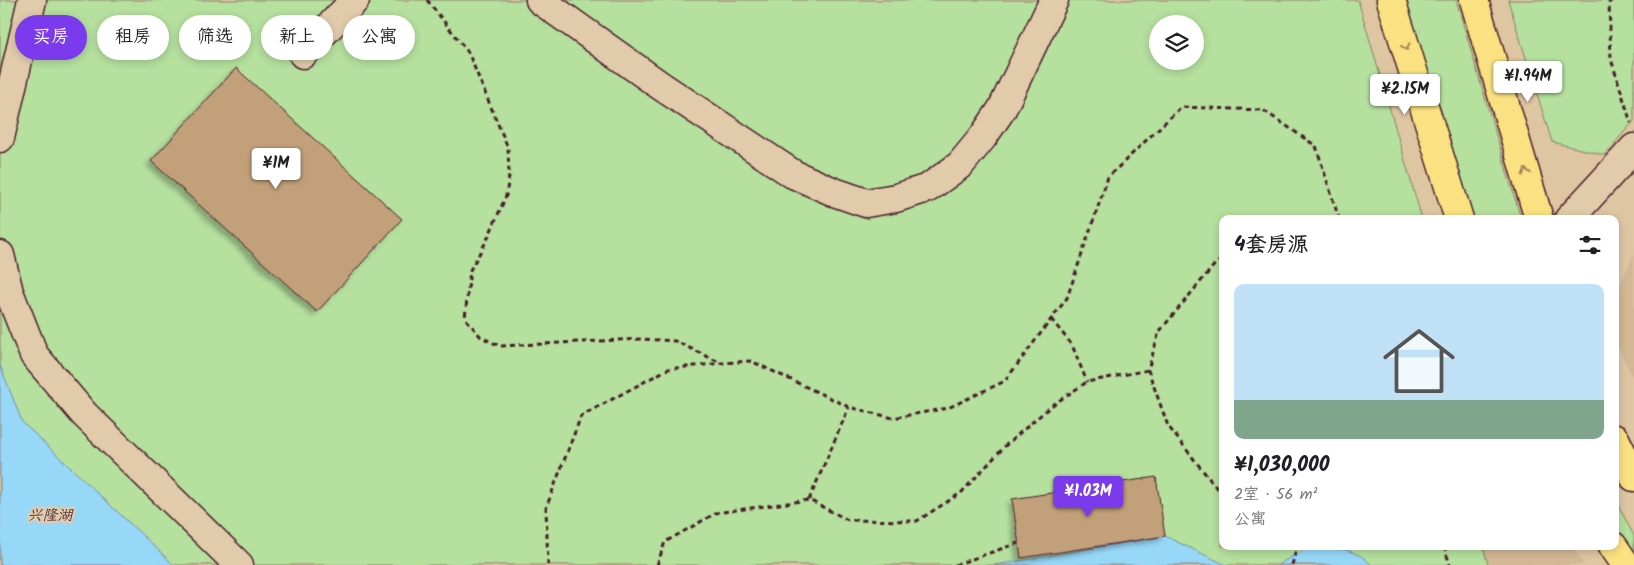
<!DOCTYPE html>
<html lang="zh">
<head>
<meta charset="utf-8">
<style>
  body { margin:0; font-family:Kalam,"LXGW WenKai TC",sans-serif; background:#f2f2f2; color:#202124; height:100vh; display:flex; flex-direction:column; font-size:19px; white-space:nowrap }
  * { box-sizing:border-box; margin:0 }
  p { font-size:16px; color:#757577 }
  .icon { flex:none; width:28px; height:28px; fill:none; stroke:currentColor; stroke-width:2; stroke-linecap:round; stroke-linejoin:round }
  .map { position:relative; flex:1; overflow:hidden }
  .side { position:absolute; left:1219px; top:215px; width:400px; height:335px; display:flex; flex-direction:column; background:#fff; border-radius:10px; box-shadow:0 2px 8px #0003 }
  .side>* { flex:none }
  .top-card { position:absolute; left:15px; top:15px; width:475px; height:45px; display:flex; gap:10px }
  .buttons { position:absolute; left:1149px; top:15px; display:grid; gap:10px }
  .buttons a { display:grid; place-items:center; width:55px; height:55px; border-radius:50%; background:#fff; box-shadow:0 2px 8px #0003; font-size:25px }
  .price { position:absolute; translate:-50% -42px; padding:0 11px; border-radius:5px; background:#fff; color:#222; font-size:16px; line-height:32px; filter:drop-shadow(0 1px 2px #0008) }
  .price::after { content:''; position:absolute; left:50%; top:30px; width:15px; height:11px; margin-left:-8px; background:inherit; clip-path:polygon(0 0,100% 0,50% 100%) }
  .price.on { background:#7c3aed; color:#fff }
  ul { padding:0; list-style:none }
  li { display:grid; align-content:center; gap:10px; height:265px; padding:0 15px }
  li span { display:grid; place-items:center; height:155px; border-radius:10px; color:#555 }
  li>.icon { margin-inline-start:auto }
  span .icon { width:90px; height:90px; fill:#fffc; stroke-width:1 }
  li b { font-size:21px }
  h2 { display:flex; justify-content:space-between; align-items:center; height:60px; padding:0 15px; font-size:21px }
  .pill { padding:0 18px; border-radius:22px; background:#fff; box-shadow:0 2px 8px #0003; font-size:18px; line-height:45px }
  .pill.on { background:#7c3aed; color:#fff }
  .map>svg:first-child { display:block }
</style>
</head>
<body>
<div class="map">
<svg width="1634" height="565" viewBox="0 0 1634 565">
  <defs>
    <filter id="shadow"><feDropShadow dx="-4.5" dy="4.5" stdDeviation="2.5" flood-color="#0004"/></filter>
  </defs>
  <rect width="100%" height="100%" fill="#dec6a3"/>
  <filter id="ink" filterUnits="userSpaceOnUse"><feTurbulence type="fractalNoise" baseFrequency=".02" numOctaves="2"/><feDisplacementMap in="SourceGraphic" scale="10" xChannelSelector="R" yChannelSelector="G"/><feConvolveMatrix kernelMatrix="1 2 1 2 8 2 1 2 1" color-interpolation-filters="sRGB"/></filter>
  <g filter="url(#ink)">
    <g fill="#d2b895">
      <polygon points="1634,253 1634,381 1615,340 1615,297"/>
      <polygon points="1483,546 1572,546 1584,565 1488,565"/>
    </g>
    <g fill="#b5e09e" stroke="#808064" fill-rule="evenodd">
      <path d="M0 0H1358L1422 219H1222V546H1483L1488 565H0ZM1158 24H1195V61H1158Z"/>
      <polygon points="1400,0 1456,0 1521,219 1470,219"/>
      <polygon points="1508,0 1634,0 1634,121 1604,155 1552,142"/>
      <polygon points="1615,499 1634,536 1634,564 1615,533"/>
    </g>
    <g fill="#97d8f8" stroke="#788ea6">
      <polygon points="0,365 22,422 174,565 0,565"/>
      <polygon points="1165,536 1226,565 995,565"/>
      <path d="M1312 546C1330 546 1359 549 1371 565H1277Z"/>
    </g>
    <g fill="#c1a07a" stroke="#4a1f2b" filter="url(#shadow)">
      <polygon points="236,68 402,219 317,312 151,161"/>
      <polygon points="1156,477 1165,536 1021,558 1012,499"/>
    </g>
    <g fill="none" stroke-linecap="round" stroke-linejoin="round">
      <g stroke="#4a1f2b" stroke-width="31">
        <g id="minor">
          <polyline points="540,0 661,86 793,174 834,192 866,203 896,198 928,188 960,165 983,137 1002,109 1054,0"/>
          <polyline points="303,54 355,0"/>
          <polyline points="0,138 32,0"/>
          <polyline points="1569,219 1634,148"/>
          <polyline points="0,255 9,292 34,355 84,414 239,565"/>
        </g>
      </g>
      <g stroke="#4a1f2b" stroke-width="31">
        <g id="major">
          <polyline points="1391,0 1459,219"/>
          <polyline points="1474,0 1539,219"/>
          <polyline points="1615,439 1634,477"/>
          <polyline points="1613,546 1626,565"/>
        </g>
      </g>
      <g stroke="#4a1f2b" stroke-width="3" stroke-dasharray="5 4" stroke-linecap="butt">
        <polyline points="427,0 468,52 508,148 509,176 506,196 487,240 470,270 465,318 481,337 500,346 640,339 675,341 721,363"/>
        <polyline points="1612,0 1609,3 1611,59 1631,123"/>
        <polyline points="1332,219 1338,217"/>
        <polyline points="1222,260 1216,263 1159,332 1148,370 1168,426 1222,495"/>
        <polyline points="1051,319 1072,345 1087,382"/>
        <polyline points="809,500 849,407"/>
        <polyline points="1444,546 1450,565"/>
        <polyline points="548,565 546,508 581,416 668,369 722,363 751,361 849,407 893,418 948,408 1005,381 1067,298 1108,177 1181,107 1263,110 1316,146 1339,219"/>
        <polyline points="657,565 665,542 716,513 809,500 848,520 917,521 961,493 1007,444 1051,406 1087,382 1148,370"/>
        <polyline points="955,565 1018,543"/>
        <polyline points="1292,565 1297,546"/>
      </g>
      <use href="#minor" stroke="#e1cbab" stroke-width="28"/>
      <use href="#major" stroke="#fae181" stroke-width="28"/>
    </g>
    <defs><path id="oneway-chevron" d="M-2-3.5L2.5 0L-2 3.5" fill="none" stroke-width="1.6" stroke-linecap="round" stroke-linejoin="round" transform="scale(1.25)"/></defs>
    <g stroke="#a28056">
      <use href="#oneway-chevron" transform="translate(1406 47) rotate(73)"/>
      <use href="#oneway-chevron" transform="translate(1526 172) rotate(-106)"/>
    </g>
  </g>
  <g text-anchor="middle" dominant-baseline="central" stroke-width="4.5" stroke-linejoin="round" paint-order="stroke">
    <g font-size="15" font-style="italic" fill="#523240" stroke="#e1cbab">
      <text x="50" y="516">兴隆湖</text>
    </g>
  </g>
</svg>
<div class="buttons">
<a><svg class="icon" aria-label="layers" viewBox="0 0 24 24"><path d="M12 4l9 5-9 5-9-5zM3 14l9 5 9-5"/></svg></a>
</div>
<b class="price" style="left:1528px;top:103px">¥1.94M</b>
<b class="price" style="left:1405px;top:116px">¥2.15M</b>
<b class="price" style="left:276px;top:190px">¥1M</b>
<b class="price on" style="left:1088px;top:518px">¥1.03M</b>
<div class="top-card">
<a class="pill on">买房</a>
<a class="pill">租房</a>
<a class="pill">筛选</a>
<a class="pill">新上</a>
<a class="pill">公寓</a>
</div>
<section class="side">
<h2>4套房源<svg class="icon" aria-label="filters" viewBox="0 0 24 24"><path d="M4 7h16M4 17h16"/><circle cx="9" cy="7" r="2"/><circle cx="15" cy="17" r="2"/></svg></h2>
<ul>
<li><span style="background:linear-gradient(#bfe0f5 75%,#7fa58c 0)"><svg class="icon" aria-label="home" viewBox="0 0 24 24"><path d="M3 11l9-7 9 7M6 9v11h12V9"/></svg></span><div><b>¥1,030,000</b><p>2室 · 56 m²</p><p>公寓</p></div></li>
</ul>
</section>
</div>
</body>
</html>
